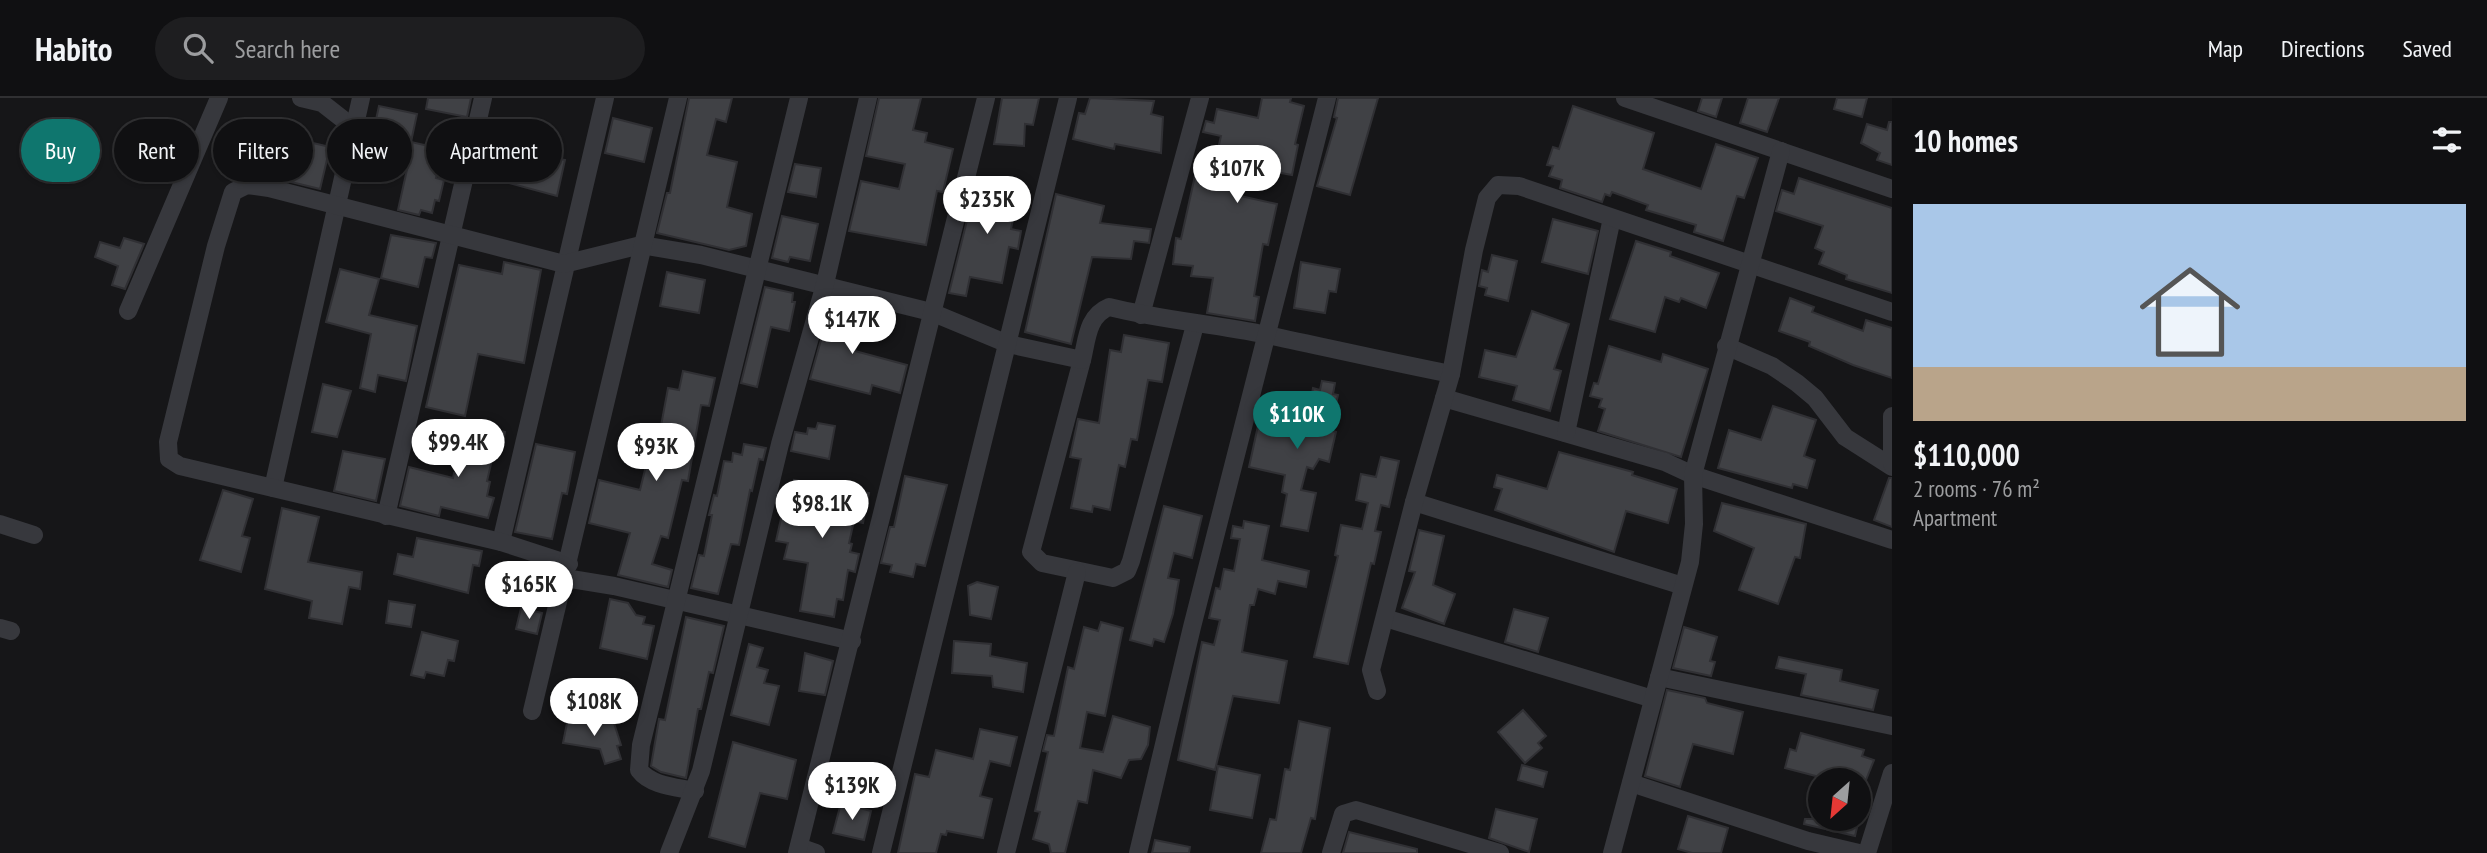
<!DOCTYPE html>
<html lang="en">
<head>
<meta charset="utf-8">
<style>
  body { margin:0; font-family:"PT Sans Narrow",sans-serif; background:#1e1e20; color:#f1f3f6; height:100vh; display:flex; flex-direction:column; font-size:26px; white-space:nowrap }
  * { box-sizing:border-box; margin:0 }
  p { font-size:23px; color:#9c9d9f }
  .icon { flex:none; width:38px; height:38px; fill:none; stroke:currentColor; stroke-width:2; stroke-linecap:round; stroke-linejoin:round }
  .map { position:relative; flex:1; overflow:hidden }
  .details { display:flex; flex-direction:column; background:#101012; width:595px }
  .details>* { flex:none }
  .top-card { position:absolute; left:21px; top:21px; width:665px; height:63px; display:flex; gap:14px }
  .needle { width:46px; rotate:207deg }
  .tools { position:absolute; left:1808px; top:670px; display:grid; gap:14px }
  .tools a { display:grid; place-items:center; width:63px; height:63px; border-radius:50%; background:#101012; box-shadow:0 2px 5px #0004,0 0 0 2px #303032; font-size:35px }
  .price { position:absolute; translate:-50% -60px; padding:0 16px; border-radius:24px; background:#fff; color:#222; font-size:23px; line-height:46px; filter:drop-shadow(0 2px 4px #0008) }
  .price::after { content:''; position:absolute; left:50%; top:42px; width:21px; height:16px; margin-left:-10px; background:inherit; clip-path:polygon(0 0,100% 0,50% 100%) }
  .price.selected { background:#0f766e; color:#fff }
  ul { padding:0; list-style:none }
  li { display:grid; align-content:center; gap:14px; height:371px; padding:0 21px }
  li span { display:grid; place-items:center; height:217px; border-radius:0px; color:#555 }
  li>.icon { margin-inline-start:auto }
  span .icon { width:126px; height:126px; fill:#fffc; stroke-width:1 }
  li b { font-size:30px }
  h2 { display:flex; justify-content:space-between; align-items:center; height:84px; padding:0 21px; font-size:30px }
  .pill { padding:0 24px; border-radius:32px; background:#101012; box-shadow:0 2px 5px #0004,0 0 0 2px #303032; font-size:24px; line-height:63px }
  .pill.selected { background:#0f766e; color:#fff }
  header { display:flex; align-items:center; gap:42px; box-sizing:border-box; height:98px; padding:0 35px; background:#101012; border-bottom:2px solid #303032 }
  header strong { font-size:33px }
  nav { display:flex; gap:38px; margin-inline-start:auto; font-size:24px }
  .search { width:490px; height:63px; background:#1e1e20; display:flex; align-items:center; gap:18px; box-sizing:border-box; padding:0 24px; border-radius:38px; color:#9c9d9f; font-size:26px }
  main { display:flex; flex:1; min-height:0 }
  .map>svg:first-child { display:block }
</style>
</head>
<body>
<header>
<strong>Habito</strong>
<div class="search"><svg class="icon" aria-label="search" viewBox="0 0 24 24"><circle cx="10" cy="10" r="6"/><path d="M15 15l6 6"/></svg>Search here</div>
<nav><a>Map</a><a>Directions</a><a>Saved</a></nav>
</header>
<main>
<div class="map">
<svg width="1892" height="755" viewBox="0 0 1892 755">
  <rect width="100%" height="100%" fill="#161618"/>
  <g fill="#404145" stroke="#303034" stroke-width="2">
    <polygon points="428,0 471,0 467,19 426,11"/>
    <polygon points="689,0 732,0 726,24 716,21 707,57 737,64 727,109 752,116 746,148 729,152 657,135 667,95 670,95"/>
    <polygon points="879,0 921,0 913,32 927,35 925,44 953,51 943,94 937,93 926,147 849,133 861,83 899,91 905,66 866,58"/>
    <polygon points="1002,0 1039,0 1033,27 1025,26 1024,48 994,46"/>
    <polygon points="1090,0 1154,3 1151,16 1163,19 1161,55 1115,46 1114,51 1073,41 1079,15 1085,16"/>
    <polygon points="1262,0 1291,0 1290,4 1304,8 1295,46 1298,47 1292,77 1243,68 1236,97 1277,106 1268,147 1263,146 1254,198 1259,199 1255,223 1207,215 1213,180 1191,178 1193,168 1173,166 1176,140 1181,141 1198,64 1214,68 1221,38 1203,34 1206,23 1214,25 1217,11 1258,20"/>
    <polygon points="1338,0 1378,0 1350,97 1317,88 1337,20 1334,19"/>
    <polygon points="1702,0 1722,0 1716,19 1698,13"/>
    <polygon points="1748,0 1779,0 1767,34 1740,25"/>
    <polygon points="1837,0 1867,0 1862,19 1834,11"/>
    <polygon points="379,8 417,16 411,44 442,51 436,80 444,82 439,103 435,102 432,115 421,112 419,117 398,112 408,67 368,58"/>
    <polygon points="1573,8 1654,35 1643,71 1701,91 1716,46 1758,60 1744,100 1737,98 1723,143 1694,134 1696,127 1646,112 1648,107 1612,94 1610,98 1605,96 1602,104 1560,90 1562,82 1549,78 1553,68 1547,67 1553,49 1559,51"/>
    <polygon points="613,20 652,30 644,64 605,55"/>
    <polygon points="266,24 294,31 292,40 330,49 320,91 254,75"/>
    <polygon points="1889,24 1892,24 1892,67 1877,62 1880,55 1861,45 1867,26 1887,32"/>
    <polygon points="499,32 534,41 530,54 565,62 557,98 487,79"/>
    <polygon points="795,66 821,70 816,99 788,94"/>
    <polygon points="1799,80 1892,110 1892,195 1846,181 1847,177 1819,166 1824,154 1815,150 1823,128 1776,113 1782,92 1794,96"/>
    <polygon points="977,82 1019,91 1011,131 1021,133 1018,151 1009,149 1002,185 970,179 966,198 949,195"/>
    <polygon points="1056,96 1104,108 1100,125 1151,131 1149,145 1134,143 1131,161 1092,159 1071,246 1025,234"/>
    <polygon points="782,118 818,126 810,163 790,159 788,164 772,160"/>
    <polygon points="1553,121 1598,133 1588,176 1542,164"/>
    <polygon points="391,137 436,145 432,160 425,159 418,189 381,180"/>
    <polygon points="124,140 144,146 125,191 112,187 118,168 95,159 100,144 120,150"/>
    <polygon points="1636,143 1671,154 1670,158 1719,175 1706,210 1681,200 1679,204 1665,199 1655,234 1610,221"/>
    <polygon points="1492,157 1517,163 1508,203 1485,197 1487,190 1479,188 1482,172 1488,174"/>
    <polygon points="504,164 541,172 524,265 478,256 465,318 426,309 459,167 502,176"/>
    <polygon points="1301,164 1340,171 1336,194 1329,193 1325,215 1294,210"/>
    <polygon points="340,171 379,181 369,217 417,228 406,283 378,277 375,294 360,290 371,236 326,224"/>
    <polygon points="667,174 705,182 699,215 660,208"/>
    <polygon points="765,189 793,195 792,204 795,204 789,233 771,229 757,289 741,285"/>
    <polygon points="1790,200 1814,209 1812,214 1863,233 1866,222 1892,230 1892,280 1853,267 1809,248 1810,244 1779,233"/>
    <polygon points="832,203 864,210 855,253 907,267 900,295 872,287 870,296 810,281"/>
    <polygon points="1532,213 1569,226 1554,271 1561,273 1550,313 1513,302 1517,288 1479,279 1485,252 1516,259"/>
    <polygon points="1124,237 1169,245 1162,284 1148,282 1137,342 1131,341 1125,369 1119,367 1110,412 1093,408 1092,414 1071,410 1081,361 1070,359 1078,321 1099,325 1110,252 1121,254"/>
    <polygon points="1609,248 1661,264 1663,256 1708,271 1681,359 1598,333 1605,311 1599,309 1602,301 1590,298 1594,285 1598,286"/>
    <polygon points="683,273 715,280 709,308 701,307 688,383 682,382 668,440 661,438 652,466 672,472 668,489 618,477 630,435 589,425 599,382 640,392 656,327 661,328 668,290 679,292"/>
    <polygon points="1322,283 1335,285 1333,296 1338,297 1330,332 1336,334 1329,364 1319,361 1313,371 1307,369 1301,392 1316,395 1308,433 1281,428 1287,396 1282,394 1285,377 1249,369 1261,314 1307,322 1313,290 1320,292"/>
    <polygon points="323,286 351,293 337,339 312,334"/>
    <polygon points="1773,308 1816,322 1804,358 1815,362 1807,390 1793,386 1792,390 1718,370 1729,332 1761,342"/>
    <polygon points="818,325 835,328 829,361 791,353 795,334 807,336 808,330 816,331"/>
    <polygon points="469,326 505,334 501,354 494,353 487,383 490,384 487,398 494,400 488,420 441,409 439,418 400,408 409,369 453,380 454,375 458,376"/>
    <polygon points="536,346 575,354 567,396 562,395 552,441 515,434"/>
    <polygon points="744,346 766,350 763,362 759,361 752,393 750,392 739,447 731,446 718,496 691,490 699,457 704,458 712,417 709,417 714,397 717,398 724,363 732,364 733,355 742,357"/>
    <polygon points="343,353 385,361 376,403 334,393"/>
    <polygon points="1559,354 1633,374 1632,377 1677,391 1668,425 1626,413 1614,454 1495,412 1502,391 1494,389 1497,377 1547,391"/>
    <polygon points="1381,359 1399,363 1389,409 1381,407 1375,433 1381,434 1374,466 1371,465 1348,566 1314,559 1338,458 1335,457 1341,427 1362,431 1368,405 1356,402 1361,376 1376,379"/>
    <polygon points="905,378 947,387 925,468 916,466 913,479 890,474 892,467 881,465 890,429 894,429"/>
    <polygon points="1889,380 1892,380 1892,429 1874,422"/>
    <polygon points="794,382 869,395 863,425 854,423 849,445 852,446 850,454 859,456 855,474 848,472 843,502 837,501 834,519 800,513 808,465 784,461 788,445 776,443 786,398 791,398"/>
    <polygon points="223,392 253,401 242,438 250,440 241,474 200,462"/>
    <polygon points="1722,405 1806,426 1800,460 1795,459 1778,506 1739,492 1754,450 1714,433"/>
    <polygon points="1164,408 1202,418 1192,460 1174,455 1168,480 1179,482 1173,516 1164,544 1154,541 1152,548 1130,542"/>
    <polygon points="282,410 319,419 308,464 362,474 360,491 349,489 342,526 309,520 312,503 265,491"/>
    <polygon points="1244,423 1269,428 1262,462 1309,473 1306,489 1278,483 1275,496 1258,491 1254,507 1250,507 1242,554 1287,563 1279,605 1233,598 1215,672 1178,662 1202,544 1214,547 1220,522 1209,520 1216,490 1220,491 1224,471 1234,473 1240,441 1231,440 1233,428 1243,430"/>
    <polygon points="1419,432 1444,438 1433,487 1455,496 1444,526 1402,510 1415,474 1409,473"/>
    <polygon points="417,440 482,453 479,468 473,467 468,495 394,476 398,456 413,459"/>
    <polygon points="977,484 998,489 991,521 970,517 968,488"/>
    <polygon points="610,501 628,505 636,517 645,519 643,526 654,528 647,561 600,550"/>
    <polygon points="389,503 415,507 411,529 386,525"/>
    <polygon points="521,510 542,515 537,536 516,531"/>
    <polygon points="1514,511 1548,520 1538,554 1505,544"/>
    <polygon points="686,519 724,528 713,575 709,574 701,611 698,611 686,680 661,674 651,668 659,621 665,622"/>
    <polygon points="1101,524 1123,530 1105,618 1087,614 1080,650 1103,654 1113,618 1150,629 1148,647 1141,661 1129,662 1121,680 1093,672 1087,705 1078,703 1065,755 1051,755 1049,746 1033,741 1040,714 1035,713 1048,654 1043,653 1047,637 1054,638 1068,569 1074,571 1084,529 1098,533"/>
    <polygon points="1684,529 1717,539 1710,563 1715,564 1711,578 1673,570"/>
    <polygon points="422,534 458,543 454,563 448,562 444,578 426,574 424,580 411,577"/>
    <polygon points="954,543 991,546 990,558 1027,565 1023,594 993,589 992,578 952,575"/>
    <polygon points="749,546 763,550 757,569 768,572 764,585 779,588 769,627 731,617"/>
    <polygon points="805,555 833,563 825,597 799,593"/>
    <polygon points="1779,559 1842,572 1840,583 1878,592 1873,612 1801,597 1806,576 1776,570"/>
    <polygon points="1667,592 1705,600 1707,605 1743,614 1733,656 1693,646 1680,689 1645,678"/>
    <polygon points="1523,612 1546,638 1538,645 1542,650 1525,665 1498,634"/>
    <polygon points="568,620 599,626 613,622 621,647 617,648 621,661 605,666 600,651 563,645"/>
    <polygon points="1299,623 1330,630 1315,721 1311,720 1301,755 1261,755 1270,721 1276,722 1285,671 1290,672"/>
    <polygon points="980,631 1017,639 1010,668 990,663 980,698 992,701 983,740 947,733 946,737 941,736 936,755 898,755 915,676 929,679 936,652 973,661"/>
    <polygon points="1801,635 1864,652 1862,658 1874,662 1866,682 1831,682 1785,670 1790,651 1796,653"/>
    <polygon points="733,644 796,662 787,701 760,695 745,749 709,739"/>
    <polygon points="1522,667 1547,674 1543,689 1518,682"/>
    <polygon points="1218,668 1260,677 1252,720 1210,712"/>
    <polygon points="841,705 871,713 864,742 833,735"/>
    <polygon points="1496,711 1537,721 1529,754 1489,740"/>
    <polygon points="1688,718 1728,730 1721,755 1692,755 1678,751"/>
    <polygon points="1805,721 1859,721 1855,738 1804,726"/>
    <polygon points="1349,734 1417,751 1417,755 1343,755"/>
    <polygon points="1155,742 1190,749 1189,755 1152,755"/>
  </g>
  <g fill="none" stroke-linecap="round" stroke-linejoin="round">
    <g stroke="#37383d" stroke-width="18">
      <polyline points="301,0 322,5 354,30"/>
      <polyline points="1625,0 1892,91"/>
      <polyline points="128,213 219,0"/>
      <polyline points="1141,217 1200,0"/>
      <polyline points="1726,248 1772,268 1797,285 1815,300 1845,339 1892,369"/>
      <polyline points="1082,262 1031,454 1042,465 1113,480 1127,473 1131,463 1195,227"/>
      <polyline points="1444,300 1665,364 1693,377 1892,442"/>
      <polyline points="1892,318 1892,366"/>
      <polyline points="1566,335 1612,120"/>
      <polyline points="273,390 361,0"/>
      <polyline points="1414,404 1683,488"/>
      <polyline points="386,418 483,0"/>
      <polyline points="0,426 34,437"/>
      <polyline points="501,444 605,0"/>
      <path d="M569 466 501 444 180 368 169 361 168 344 216 148 233 94 247 87 269 90 564 166 641 147 701 157 931 214 1008 246 1082 262C1087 242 1087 218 1109 209 1161 222 1215 226 1267 237 1329 250 1390 264 1451 276"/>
      <polyline points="565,480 614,488 852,543"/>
      <polyline points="1385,520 1653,601"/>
      <polyline points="0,530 11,533"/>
      <polyline points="1659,579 1892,628"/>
      <polyline points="1377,593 1371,572 1414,404 1451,276 1474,152 1487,100 1498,87 1519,88 1892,214"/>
      <polyline points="532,613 678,0"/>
      <polyline points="1631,685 1808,743 1859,755"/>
      <path d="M695 693C677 689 651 688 639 672L641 647 799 0"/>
      <polyline points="799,749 816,755"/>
      <polyline points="669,755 701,673 780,346 825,186 868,0"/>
      <polyline points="797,755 986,0"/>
      <polyline points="881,755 1068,0"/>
      <polyline points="1006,755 1077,474"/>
      <polyline points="1138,755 1192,529 1327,0"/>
      <polyline points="1331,755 1343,716 1356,712 1500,755"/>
      <polyline points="1612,755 1690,464 1694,426 1693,377 1781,53"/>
      <polyline points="1867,755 1892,675"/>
    </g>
  </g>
</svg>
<div class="tools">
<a><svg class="needle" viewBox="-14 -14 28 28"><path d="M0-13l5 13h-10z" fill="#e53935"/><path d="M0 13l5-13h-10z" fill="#9c9d9f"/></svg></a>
</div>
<b class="price" style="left:1237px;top:107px">$107K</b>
<b class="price" style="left:987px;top:138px">$235K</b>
<b class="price" style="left:852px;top:258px">$147K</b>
<b class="price selected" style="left:1297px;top:353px">$110K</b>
<b class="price" style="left:458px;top:381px">$99.4K</b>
<b class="price" style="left:656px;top:385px">$93K</b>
<b class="price" style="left:822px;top:442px">$98.1K</b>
<b class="price" style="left:529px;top:523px">$165K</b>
<b class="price" style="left:594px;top:640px">$108K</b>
<b class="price" style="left:852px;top:724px">$139K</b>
<div class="top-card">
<a class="pill selected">Buy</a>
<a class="pill">Rent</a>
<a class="pill">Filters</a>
<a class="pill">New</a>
<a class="pill">Apartment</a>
</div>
</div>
<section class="details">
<h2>10 homes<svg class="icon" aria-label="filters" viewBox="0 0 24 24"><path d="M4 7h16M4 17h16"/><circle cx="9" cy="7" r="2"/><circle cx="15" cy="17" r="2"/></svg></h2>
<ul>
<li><span style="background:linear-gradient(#a9c7e8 75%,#b9a48a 0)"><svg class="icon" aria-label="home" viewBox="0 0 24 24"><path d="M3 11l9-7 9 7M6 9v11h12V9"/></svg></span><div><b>$110,000</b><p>2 rooms · 76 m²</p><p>Apartment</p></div></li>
</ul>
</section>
</main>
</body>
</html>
